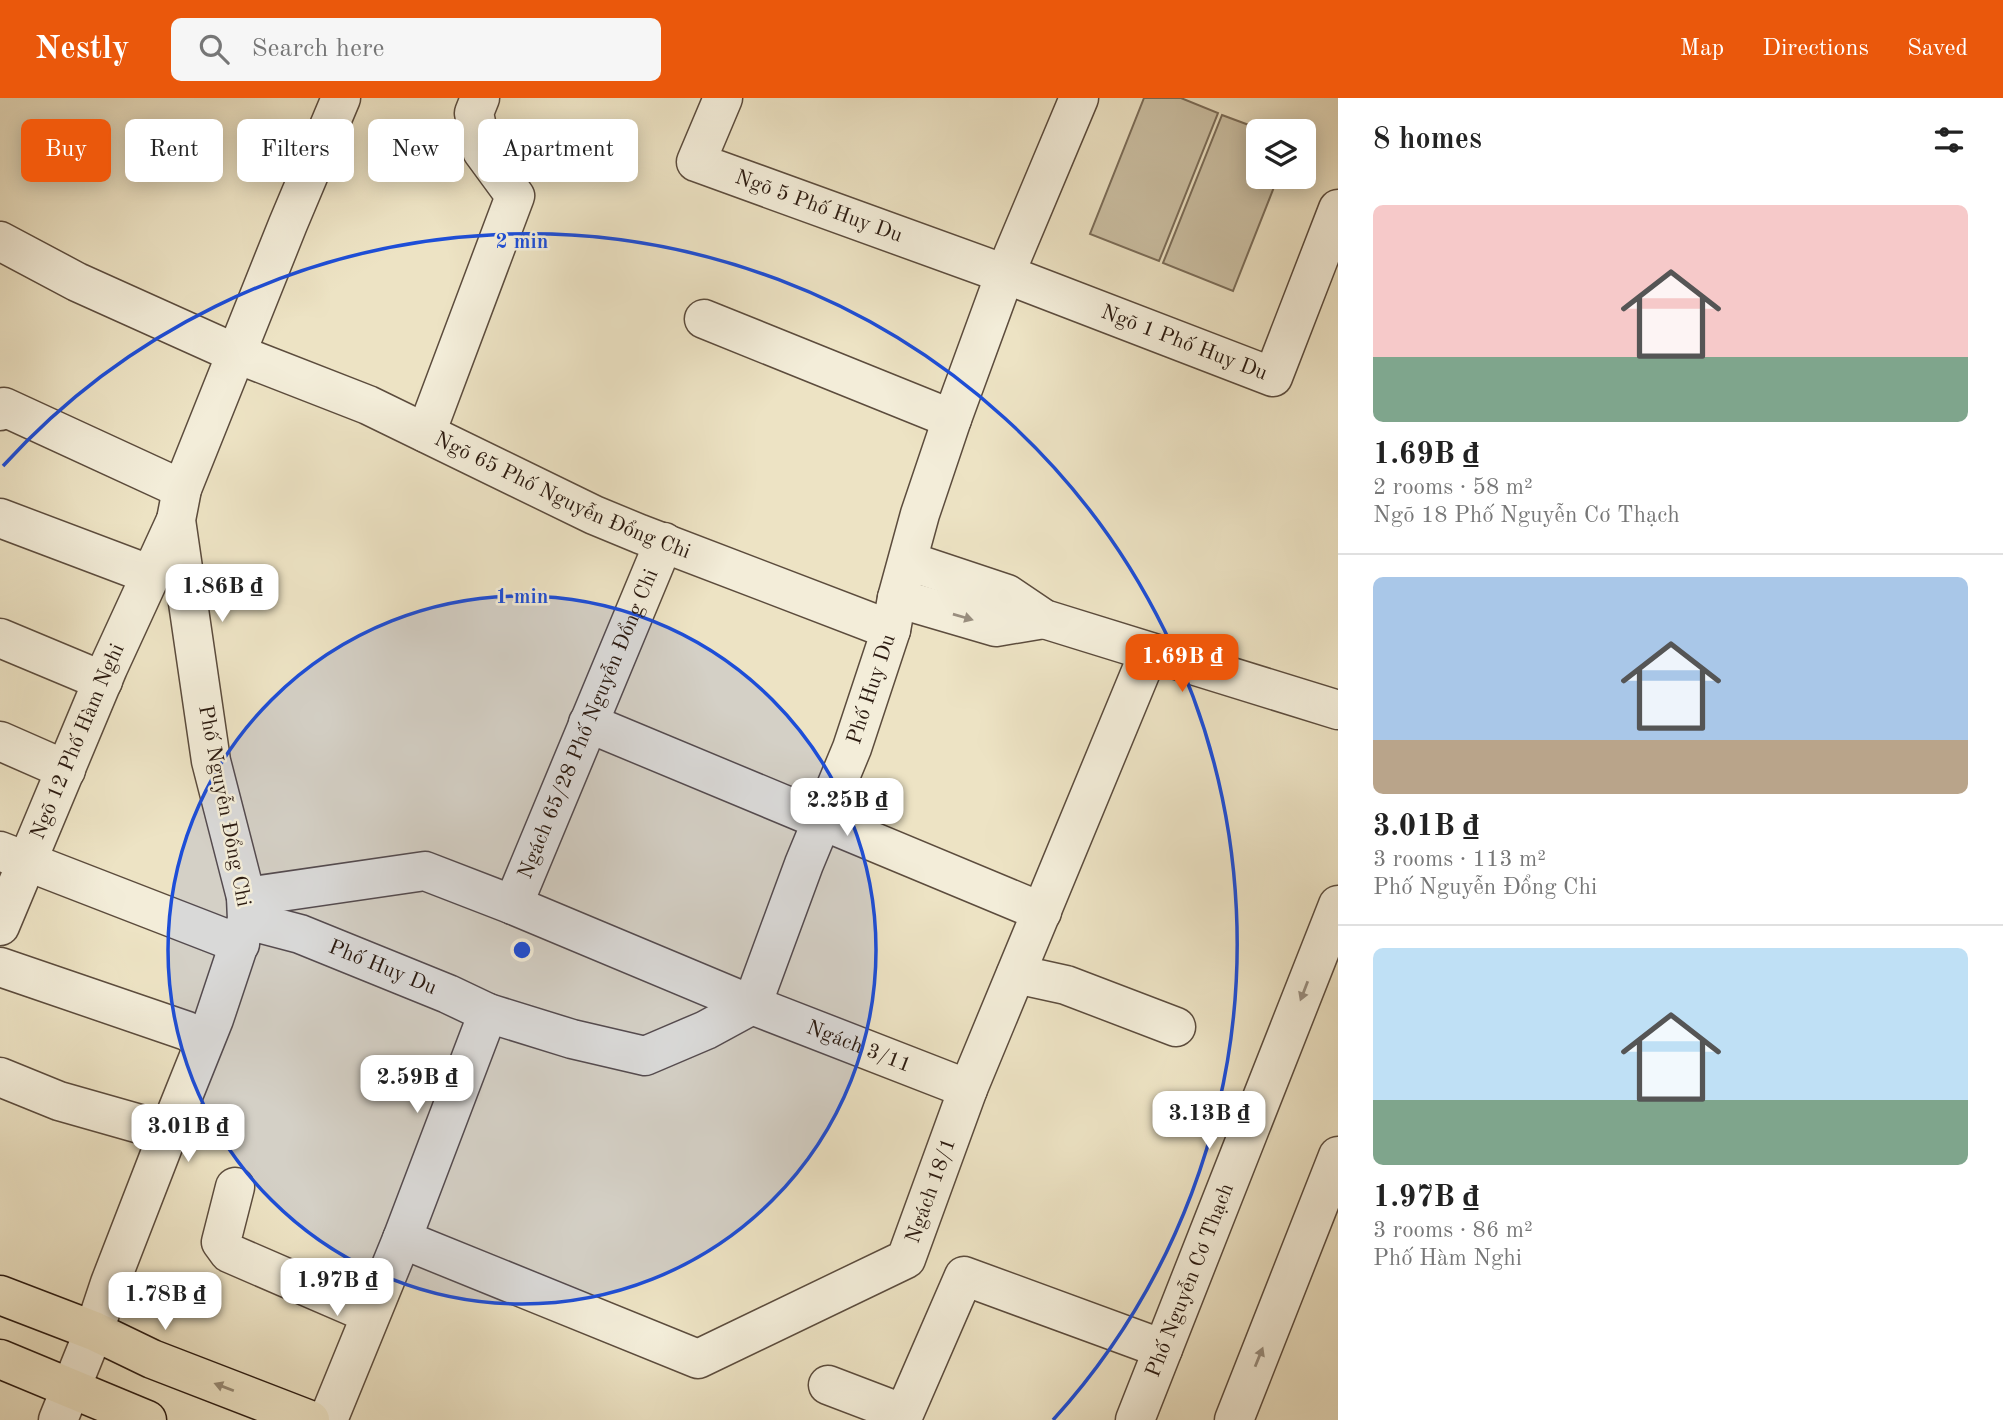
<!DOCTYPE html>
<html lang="en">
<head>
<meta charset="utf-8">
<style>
  body { margin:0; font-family:"Old Standard TT",serif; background:#f6f6f6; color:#222; height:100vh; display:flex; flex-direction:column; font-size:26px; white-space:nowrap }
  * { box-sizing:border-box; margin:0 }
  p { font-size:23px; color:#767676 }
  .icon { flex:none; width:38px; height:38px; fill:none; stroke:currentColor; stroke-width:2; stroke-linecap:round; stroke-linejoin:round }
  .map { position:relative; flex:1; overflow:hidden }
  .side { display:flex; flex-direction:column; background:#fff; width:665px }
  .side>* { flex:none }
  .banner { position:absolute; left:21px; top:21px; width:665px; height:63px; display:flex; gap:14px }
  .tools { position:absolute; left:1246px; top:21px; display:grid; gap:14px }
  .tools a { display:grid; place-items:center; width:70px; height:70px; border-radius:10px; background:#fff; box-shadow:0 4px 18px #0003; font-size:35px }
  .price { position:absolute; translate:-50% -60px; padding:0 16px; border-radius:14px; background:#fff; color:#222; font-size:23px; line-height:46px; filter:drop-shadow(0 2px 4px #0008) }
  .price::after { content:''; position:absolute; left:50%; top:42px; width:21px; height:16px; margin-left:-10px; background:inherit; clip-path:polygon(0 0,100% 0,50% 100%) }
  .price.current { background:#ea580c; color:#fff }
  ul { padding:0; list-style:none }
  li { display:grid; align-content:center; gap:14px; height:371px; padding:0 35px }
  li+li { border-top:2px solid #e0e0e0 }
  li span { display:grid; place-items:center; height:217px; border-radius:10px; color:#555 }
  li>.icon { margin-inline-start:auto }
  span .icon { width:126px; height:126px; fill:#fffc; stroke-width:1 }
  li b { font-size:30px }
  h2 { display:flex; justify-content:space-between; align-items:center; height:84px; padding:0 35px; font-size:30px }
  .tag { padding:0 24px; border-radius:10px; background:#fff; box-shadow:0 4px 18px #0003; font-size:24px; line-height:63px }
  .tag.current { background:#ea580c; color:#fff }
  header { display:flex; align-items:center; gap:42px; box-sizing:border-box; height:98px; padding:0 35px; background:#ea580c; color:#fff }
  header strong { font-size:33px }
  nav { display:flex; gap:38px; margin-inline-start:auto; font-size:24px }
  .search { width:490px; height:63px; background:#f6f6f6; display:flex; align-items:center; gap:18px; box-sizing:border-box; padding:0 24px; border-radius:10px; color:#767676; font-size:26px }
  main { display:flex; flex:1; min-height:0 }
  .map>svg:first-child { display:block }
</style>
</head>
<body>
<header>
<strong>Nestly</strong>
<div class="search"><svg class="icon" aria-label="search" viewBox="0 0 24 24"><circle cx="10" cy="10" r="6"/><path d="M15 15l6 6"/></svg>Search here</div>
<nav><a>Map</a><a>Directions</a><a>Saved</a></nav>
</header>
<main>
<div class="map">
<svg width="1338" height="1322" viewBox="0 0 1338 1322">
  <rect width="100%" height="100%" fill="#ede3c4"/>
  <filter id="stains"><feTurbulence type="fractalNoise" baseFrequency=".00286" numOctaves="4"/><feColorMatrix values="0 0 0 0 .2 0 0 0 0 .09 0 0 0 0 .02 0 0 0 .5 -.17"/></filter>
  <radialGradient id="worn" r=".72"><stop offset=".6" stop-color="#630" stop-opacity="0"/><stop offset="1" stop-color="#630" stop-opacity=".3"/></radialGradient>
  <g fill="#ccc1a5" stroke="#7c6e5a" stroke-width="2">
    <polygon points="1144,0 1181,0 1218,15 1159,163 1090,136"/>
    <polygon points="1222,17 1265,33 1258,33 1258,79 1278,79 1233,193 1163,165"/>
  </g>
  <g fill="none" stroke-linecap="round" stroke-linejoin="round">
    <g stroke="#5c4c3d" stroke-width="41">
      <g id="minor">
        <path id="s1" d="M723 0 696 64 1005 176 1273 279 1338 111"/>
        <path id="s2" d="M0 143 77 184 237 256 368 307 594 417 640 436 891 532"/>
        <polyline points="704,221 952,321"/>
        <polyline points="0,313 4,309 182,391"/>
        <polyline points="426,335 515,98 482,53 474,15 480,0"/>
        <polyline points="0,420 151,477"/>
        <polyline points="908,463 1007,496 1044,521 1338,612"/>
        <polyline points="897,500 996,529 1044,521"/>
        <polyline points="0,540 103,583"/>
        <polyline points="588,625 1042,814"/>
        <polyline points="0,643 66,672"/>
        <polyline points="0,753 240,846"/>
        <path id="s3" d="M246 799 425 773 513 807 752 907 968 991"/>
        <path id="s4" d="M513 807 664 444"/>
        <path id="s5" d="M247 822 300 836 448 896 488 915 572 941 645 958 706 932 752 907 804 766 852 650 891 532 897 500 920 416 952 321 1005 176 1079 0"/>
        <path id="s6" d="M0 828 108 570 176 422"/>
        <polyline points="0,869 187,933 204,944"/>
        <polyline points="1016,876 1066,887 1176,929"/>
        <polyline points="0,979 59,1003 147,1028 167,1038"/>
        <polyline points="235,1089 221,1144 229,1155 370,1216"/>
        <path id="s7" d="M402 1141 698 1261 906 1161 968 991 1149 554"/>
        <polyline points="828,1287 904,1316 964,1178 1163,1251"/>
        <polyline points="58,1322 94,1233 110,1185 167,1038 214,921 247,822 246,799 211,663 176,422 182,391 288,126 341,0"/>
        <polyline points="328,1322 402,1141 488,915"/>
        <path id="s8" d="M1135 1322 1338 807"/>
        <polyline points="1234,1322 1338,1058"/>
      </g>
    </g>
    <g stroke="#2b1a10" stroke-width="41">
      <g id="major">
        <polyline points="0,1197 94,1233 152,1261 310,1322"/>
        <polyline points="0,1261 147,1322"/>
      </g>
    </g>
    <use href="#minor" stroke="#f3edd9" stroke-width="38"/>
    <use href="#major" stroke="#ede3c4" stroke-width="38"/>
  </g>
  <defs><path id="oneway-solid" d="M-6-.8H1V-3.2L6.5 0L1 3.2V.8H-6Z" transform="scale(1.75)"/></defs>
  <g fill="#998e7f">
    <use href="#oneway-solid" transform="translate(963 519) rotate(16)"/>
    <use href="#oneway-solid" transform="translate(1304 893) rotate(111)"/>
    <use href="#oneway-solid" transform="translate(1259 1259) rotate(-68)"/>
  </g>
  <use fill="#968973" href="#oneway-solid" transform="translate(224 1289) rotate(-159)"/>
  <circle cx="522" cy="852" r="354" fill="#1d4ed8" fill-opacity=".12"/>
  <g fill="none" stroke="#1d4ed8" stroke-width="3.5">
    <circle cx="522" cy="852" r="354"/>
    <path d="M3 368A709 709 0 0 1 1053 1322"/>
  </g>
  <g text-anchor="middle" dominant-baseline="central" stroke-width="5" stroke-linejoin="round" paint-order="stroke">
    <g font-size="21" fill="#2b1a10" stroke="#f3edd9">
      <text stroke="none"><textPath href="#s1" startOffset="200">Ngõ 5 Phố Huy Du</textPath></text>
      <text stroke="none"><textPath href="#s1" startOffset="590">Ngõ 1 Phố Huy Du</textPath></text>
      <text stroke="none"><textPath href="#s2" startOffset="618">Ngõ 65 Phố Nguyễn Đổng Chi</textPath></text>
      <text stroke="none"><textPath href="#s5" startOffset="878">Phố Huy Du</textPath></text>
      <text stroke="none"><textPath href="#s4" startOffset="196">Ngách 65/28 Phố Nguyễn Đổng Chi</textPath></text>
      <text stroke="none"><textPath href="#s6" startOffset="200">Ngõ 12 Phố Hàm Nghi</textPath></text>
      <text transform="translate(224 708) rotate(79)">Phố Nguyễn Đổng Chi</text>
      <text stroke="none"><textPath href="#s5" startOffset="144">Phố Huy Du</textPath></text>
      <text stroke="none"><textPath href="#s3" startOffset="649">Ngách 3/11</textPath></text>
      <text stroke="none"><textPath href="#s7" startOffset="623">Ngách 18/1</textPath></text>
      <text stroke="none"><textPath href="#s8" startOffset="150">Phố Nguyễn Cơ Thạch</textPath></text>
    </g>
  </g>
  <circle cx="522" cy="852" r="10" fill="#1d4ed8" stroke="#f3edd9" stroke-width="3.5"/>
  <g font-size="21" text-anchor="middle" font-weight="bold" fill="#1d4ed8" stroke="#f3edd9" stroke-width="5" stroke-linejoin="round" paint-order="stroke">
    <text x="522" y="150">2 min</text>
    <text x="522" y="505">1 min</text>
  </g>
  <rect width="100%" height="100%" filter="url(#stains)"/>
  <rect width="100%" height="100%" fill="url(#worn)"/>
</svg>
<div class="tools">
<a><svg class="icon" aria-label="layers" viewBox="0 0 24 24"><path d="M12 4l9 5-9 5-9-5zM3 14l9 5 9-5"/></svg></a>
</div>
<b class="price" style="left:222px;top:526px">1.86B ₫</b>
<b class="price current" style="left:1182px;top:596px">1.69B ₫</b>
<b class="price" style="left:847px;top:740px">2.25B ₫</b>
<b class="price" style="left:417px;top:1017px">2.59B ₫</b>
<b class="price" style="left:1209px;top:1053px">3.13B ₫</b>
<b class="price" style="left:188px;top:1066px">3.01B ₫</b>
<b class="price" style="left:337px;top:1220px">1.97B ₫</b>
<b class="price" style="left:165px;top:1234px">1.78B ₫</b>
<div class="banner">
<a class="tag current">Buy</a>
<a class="tag">Rent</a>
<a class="tag">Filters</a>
<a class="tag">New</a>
<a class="tag">Apartment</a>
</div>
</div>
<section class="side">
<h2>8 homes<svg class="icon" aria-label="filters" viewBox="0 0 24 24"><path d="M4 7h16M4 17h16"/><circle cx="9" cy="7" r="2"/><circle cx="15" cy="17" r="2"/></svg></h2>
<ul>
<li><span style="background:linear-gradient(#f6c9c9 70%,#7fa58c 0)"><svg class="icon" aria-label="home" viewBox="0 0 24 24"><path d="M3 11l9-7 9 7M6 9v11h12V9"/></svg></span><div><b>1.69B ₫</b><p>2 rooms · 58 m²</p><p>Ngõ 18 Phố Nguyễn Cơ Thạch</p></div></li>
<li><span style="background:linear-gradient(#a9c7e8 75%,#b9a48a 0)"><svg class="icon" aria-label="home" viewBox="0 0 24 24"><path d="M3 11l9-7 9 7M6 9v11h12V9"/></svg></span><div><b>3.01B ₫</b><p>3 rooms · 113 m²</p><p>Phố Nguyễn Đổng Chi</p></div></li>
<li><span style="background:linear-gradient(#bfe0f5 70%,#7fa58c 0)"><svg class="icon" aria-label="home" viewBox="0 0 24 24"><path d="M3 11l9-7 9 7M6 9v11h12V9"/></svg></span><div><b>1.97B ₫</b><p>3 rooms · 86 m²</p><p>Phố Hàm Nghi</p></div></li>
</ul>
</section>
</main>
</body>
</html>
